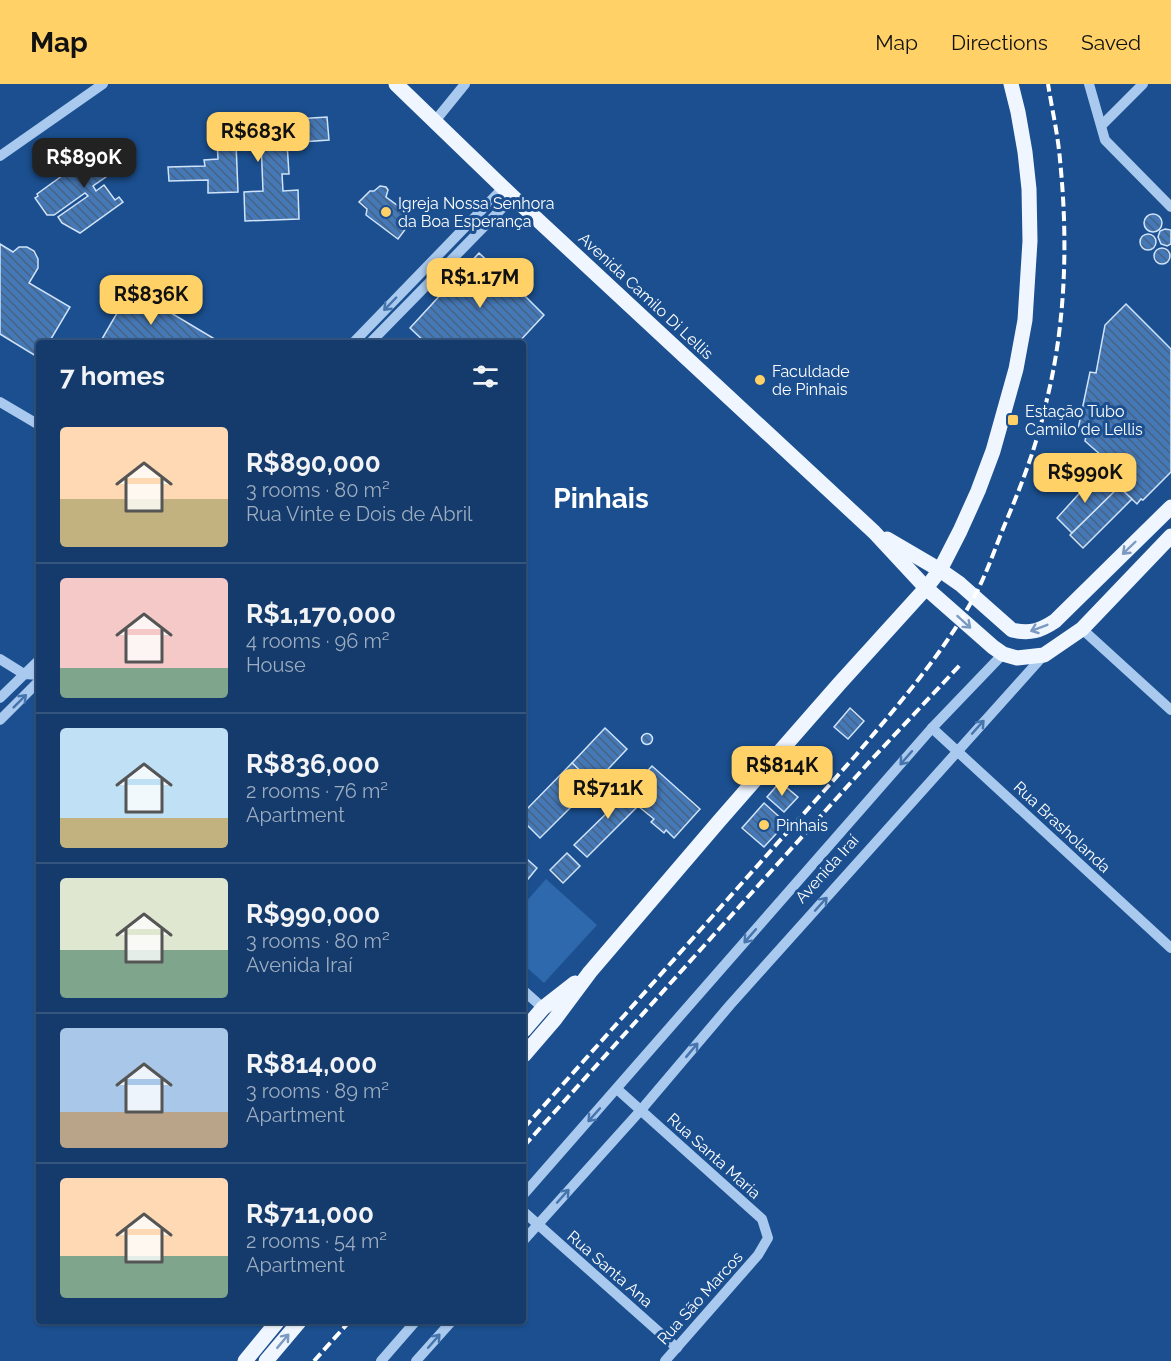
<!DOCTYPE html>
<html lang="en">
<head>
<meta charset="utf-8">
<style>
  body { margin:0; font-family:Raleway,sans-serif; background:#1d4271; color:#f1f3f6; height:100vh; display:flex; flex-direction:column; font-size:22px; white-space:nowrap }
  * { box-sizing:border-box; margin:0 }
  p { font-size:20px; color:#9dadc1 }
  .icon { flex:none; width:33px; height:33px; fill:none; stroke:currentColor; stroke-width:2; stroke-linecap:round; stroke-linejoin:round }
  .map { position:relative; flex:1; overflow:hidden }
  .sheet { position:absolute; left:36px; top:256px; width:490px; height:984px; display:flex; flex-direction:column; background:#143b6b; border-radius:6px; box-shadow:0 2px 4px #0004,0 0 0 2px #33557e }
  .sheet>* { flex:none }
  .price { position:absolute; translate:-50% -51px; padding:0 14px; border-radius:12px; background:#ffd166; color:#111; font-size:20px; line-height:39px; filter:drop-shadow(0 2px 3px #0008) }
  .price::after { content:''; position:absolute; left:50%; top:36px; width:18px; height:14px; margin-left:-9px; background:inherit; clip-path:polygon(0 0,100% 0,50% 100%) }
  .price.current { background:#222; color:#fff }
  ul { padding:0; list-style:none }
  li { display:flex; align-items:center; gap:18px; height:150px; padding:0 24px }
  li+li { border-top:2px solid #33557e }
  li span { display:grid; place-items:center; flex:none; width:168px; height:120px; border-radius:6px; color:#555 }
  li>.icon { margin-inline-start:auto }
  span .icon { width:72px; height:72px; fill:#fffc; stroke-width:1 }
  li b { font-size:26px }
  h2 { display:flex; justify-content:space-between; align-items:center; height:72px; padding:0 24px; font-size:26px }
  header { display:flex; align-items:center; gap:36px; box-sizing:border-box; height:84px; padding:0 30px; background:#ffd166; color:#111 }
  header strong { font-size:28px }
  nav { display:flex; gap:33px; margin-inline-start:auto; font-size:21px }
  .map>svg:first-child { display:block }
</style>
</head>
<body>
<header>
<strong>Map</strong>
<nav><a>Map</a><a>Directions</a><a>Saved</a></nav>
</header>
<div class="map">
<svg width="1171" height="1277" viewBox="0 0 1171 1277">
  <defs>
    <pattern id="building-back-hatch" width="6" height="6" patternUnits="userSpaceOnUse" patternTransform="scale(1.5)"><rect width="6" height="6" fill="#4478b7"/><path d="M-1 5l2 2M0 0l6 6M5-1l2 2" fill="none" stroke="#486282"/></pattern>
  </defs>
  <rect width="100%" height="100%" fill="#1b4f8f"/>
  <polygon fill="#2e69ad" points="546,795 597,841 544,899 524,881 524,820"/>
  <g fill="url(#building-back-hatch)" stroke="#cfe3fa" stroke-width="1.5">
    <polygon points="296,30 296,35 327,33 329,56 287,59 289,90 282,90 283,107 298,106 299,135 245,137 244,108 263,107 261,58 236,59 238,108 208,109 208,96 169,97 168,83 205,82 204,76 218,75 217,57 220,57 219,38 252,36 252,33"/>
    <polygon points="113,55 129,77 93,102 96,107 104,101 115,116 119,113 123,118 80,149 62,139 58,133 88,112 85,109 54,131 47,131 35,114 38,112 37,110"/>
    <polygon points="380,102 386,103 388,106 386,113 409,130 405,135 410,139 398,155 366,131 367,125 359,118 370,107 374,107"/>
    <circle cx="1153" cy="139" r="9"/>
    <polygon points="1165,145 1171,146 1171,160 1167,162 1161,160 1158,153 1160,147"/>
    <circle cx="1148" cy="158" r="8"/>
    <polygon points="0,160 13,168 19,163 27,163 34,167 38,175 38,184 29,199 70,223 48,260 39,260 39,274 0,250"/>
    <circle cx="1162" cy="172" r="8"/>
    <polygon points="479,169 507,195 513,189 525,196 529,204 523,210 544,231 517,260 427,260 410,244"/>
    <polygon points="131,205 223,260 99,260"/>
    <polygon points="1126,220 1171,265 1171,388 1143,416 1141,415 1137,420 1119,403 1114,408 1096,391 1103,383 1106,385 1111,380 1085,357 1087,347 1078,345 1090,288 1096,289 1105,241"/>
    <polygon points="1096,391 1114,408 1072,449 1057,434"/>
    <polygon points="1119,403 1132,415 1083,464 1070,451"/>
    <polygon points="850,624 864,637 848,655 834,643"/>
    <polygon points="605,644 627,665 594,700 572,679"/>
    <circle cx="647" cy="655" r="5.5"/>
    <polygon points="812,668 826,680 811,699 796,687"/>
    <polygon points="572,679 594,700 540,754 524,738 524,728"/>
    <polygon points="652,682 700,725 674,754 666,746 664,749 651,738 654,735 638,722 626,710"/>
    <polygon points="625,697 632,704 626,710 638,722 587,773 574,761 614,722 607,715"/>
    <polygon points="780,698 798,713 784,728 767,713"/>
    <polygon points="764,719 786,739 764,763 742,744"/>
    <polygon points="567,769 580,782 563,799 550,786"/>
    <polygon points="528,776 537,784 524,800 525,800 524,802 524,780"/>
  </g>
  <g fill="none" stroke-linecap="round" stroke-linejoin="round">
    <g stroke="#a9c9ee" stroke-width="10">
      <polyline points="1089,0 1105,56 1171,123"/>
      <polyline points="435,37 465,0"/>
      <polyline points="1102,41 1143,0"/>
      <polyline points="0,72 103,0"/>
      <polyline points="352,260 504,103"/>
      <polyline points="369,260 513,113"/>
      <polyline points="0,318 39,341"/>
      <polyline points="1082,545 1171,626"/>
      <polyline points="0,575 24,590 39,591"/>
      <polyline points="0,614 39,576"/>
      <polyline points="0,636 39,597"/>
      <polyline points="932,644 1171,864"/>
      <polyline points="524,907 543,924"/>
      <polyline points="617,1005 762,1135 768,1154 758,1171 665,1277"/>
      <polyline points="524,1110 932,644 1003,570"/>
      <polyline points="524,1128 677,1264"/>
      <polyline points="524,1156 641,1026 730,921 1044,571"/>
      <polyline points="381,1277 415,1238"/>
      <polyline points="416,1277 451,1238"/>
    </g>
    <g stroke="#f0f6ff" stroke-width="15">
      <polyline points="396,0 513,113 874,448 926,504 993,563 1003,570 1017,574 1044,571 1082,545 1171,452"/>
      <path d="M887 455 940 486 960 500 1012 546C1030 550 1040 547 1055 537L1171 423"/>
      <polyline points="524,946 543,924 575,899"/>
      <polyline points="524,971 555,935 590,888 720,736 839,600 926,504 940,486 960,447 978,407 993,367 1016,285 1025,236 1030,157 1029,105 1025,68 1018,28 1011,0"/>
      <polyline points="245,1277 277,1238"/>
      <polyline points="266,1277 299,1238"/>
    </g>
    <g stroke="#fff" stroke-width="4" stroke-dasharray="10 4.5" stroke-linecap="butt">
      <path d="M524 1044 856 671C897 622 942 571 973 515 986 492 995 464 1005 440 1022 400 1038 358 1047 315 1066 238 1068 155 1060 76 1058 51 1052 25 1048 0"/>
      <polyline points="524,1062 872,675 961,580"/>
      <polyline points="314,1277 349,1238"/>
    </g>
  </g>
  <defs><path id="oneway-shaft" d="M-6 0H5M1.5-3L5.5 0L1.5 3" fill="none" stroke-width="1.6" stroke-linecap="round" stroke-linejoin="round" transform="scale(1.5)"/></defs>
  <g stroke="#4674ac">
    <use href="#oneway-shaft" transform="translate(390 220) rotate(134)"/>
    <use href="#oneway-shaft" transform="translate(20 617) rotate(-45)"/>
    <use href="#oneway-shaft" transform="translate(978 643) rotate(-48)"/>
    <use href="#oneway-shaft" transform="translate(906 674) rotate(131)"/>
    <use href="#oneway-shaft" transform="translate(821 820) rotate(-48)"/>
    <use href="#oneway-shaft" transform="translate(750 852) rotate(131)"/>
    <use href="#oneway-shaft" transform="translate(692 966) rotate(-50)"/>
    <use href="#oneway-shaft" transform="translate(594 1031) rotate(132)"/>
    <use href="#oneway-shaft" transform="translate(563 1112) rotate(-48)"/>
    <use href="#oneway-shaft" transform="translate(434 1257) rotate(-49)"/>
  </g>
  <g stroke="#7b9ac1">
    <use href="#oneway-shaft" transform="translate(1129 464) rotate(136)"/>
    <use href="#oneway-shaft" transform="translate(964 538) rotate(42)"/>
    <use href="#oneway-shaft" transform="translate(1039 544) rotate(159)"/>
    <use href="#oneway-shaft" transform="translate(283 1257) rotate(-50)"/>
  </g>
  <g fill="#ffd166" stroke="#1b4f8f" stroke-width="2">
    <circle cx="386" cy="128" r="6"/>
    <circle cx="760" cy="296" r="6"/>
    <rect x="1007" y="330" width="12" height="12" rx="3"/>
    <circle cx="764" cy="741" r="6"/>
  </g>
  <g text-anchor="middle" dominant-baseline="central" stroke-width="6" stroke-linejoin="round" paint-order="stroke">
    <g font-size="16" fill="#fff" stroke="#1b4f8f" text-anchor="start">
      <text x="398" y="119">Igreja Nossa Senhora<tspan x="398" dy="18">da Boa Esperança</tspan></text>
      <text x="772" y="287">Faculdade<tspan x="772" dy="18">de Pinhais</tspan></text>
      <text x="1025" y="327">Estação Tubo<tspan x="1025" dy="18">Camilo de Lellis</tspan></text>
      <text x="776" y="741">Pinhais</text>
    </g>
    <g font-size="16" fill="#fff" stroke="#1b4f8f">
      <text transform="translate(646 212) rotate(43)">Avenida Camilo Di Lellis</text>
      <text transform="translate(1062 743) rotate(43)">Rua Brasholanda</text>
      <text transform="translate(827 785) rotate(-48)">Avenida Iraí</text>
      <text transform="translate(714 1072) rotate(42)">Rua Santa Maria</text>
      <text transform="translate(610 1185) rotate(41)">Rua Santa Ana</text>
      <text transform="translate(700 1214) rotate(-48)">Rua São Marcos</text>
    </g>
    <g font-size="28" font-weight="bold" fill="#fff" stroke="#1b4f8f">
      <text x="601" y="414">Pinhais</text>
    </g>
  </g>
</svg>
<b class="price" style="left:258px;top:79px">R$683K</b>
<b class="price current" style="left:84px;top:105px">R$890K</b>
<b class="price" style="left:480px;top:225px">R$1.17M</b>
<b class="price" style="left:151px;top:242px">R$836K</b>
<b class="price" style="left:1085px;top:420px">R$990K</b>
<b class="price" style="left:782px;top:713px">R$814K</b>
<b class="price" style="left:608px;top:736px">R$711K</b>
<section class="sheet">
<h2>7 homes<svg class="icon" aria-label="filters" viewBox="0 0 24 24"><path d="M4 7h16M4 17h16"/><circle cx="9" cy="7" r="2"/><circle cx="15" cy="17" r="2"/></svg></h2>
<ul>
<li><span style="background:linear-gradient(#ffd9b3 60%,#c2b280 0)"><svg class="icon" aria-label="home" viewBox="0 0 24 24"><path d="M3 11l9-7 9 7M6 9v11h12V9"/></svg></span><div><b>R$890,000</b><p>3 rooms · 80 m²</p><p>Rua Vinte e Dois de Abril</p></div></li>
<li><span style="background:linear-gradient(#f6c9c9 75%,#7fa58c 0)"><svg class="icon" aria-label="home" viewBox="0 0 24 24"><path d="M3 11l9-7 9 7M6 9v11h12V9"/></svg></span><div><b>R$1,170,000</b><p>4 rooms · 96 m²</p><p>House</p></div></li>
<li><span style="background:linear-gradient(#bfe0f5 75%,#c2b280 0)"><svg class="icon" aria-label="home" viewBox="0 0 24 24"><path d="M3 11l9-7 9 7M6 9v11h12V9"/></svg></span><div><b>R$836,000</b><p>2 rooms · 76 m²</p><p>Apartment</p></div></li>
<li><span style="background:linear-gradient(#dfe7d0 60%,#7fa58c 0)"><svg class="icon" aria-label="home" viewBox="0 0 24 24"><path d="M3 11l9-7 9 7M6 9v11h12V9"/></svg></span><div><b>R$990,000</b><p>3 rooms · 80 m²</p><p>Avenida Iraí</p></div></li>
<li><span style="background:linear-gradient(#a9c7e8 70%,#b9a48a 0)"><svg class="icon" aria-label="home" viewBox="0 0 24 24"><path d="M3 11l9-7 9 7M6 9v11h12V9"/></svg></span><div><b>R$814,000</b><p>3 rooms · 89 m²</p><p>Apartment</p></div></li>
<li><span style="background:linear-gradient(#ffd9b3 65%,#7fa58c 0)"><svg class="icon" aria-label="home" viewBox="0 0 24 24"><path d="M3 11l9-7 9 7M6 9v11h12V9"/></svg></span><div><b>R$711,000</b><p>2 rooms · 54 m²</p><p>Apartment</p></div></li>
</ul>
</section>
</div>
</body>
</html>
